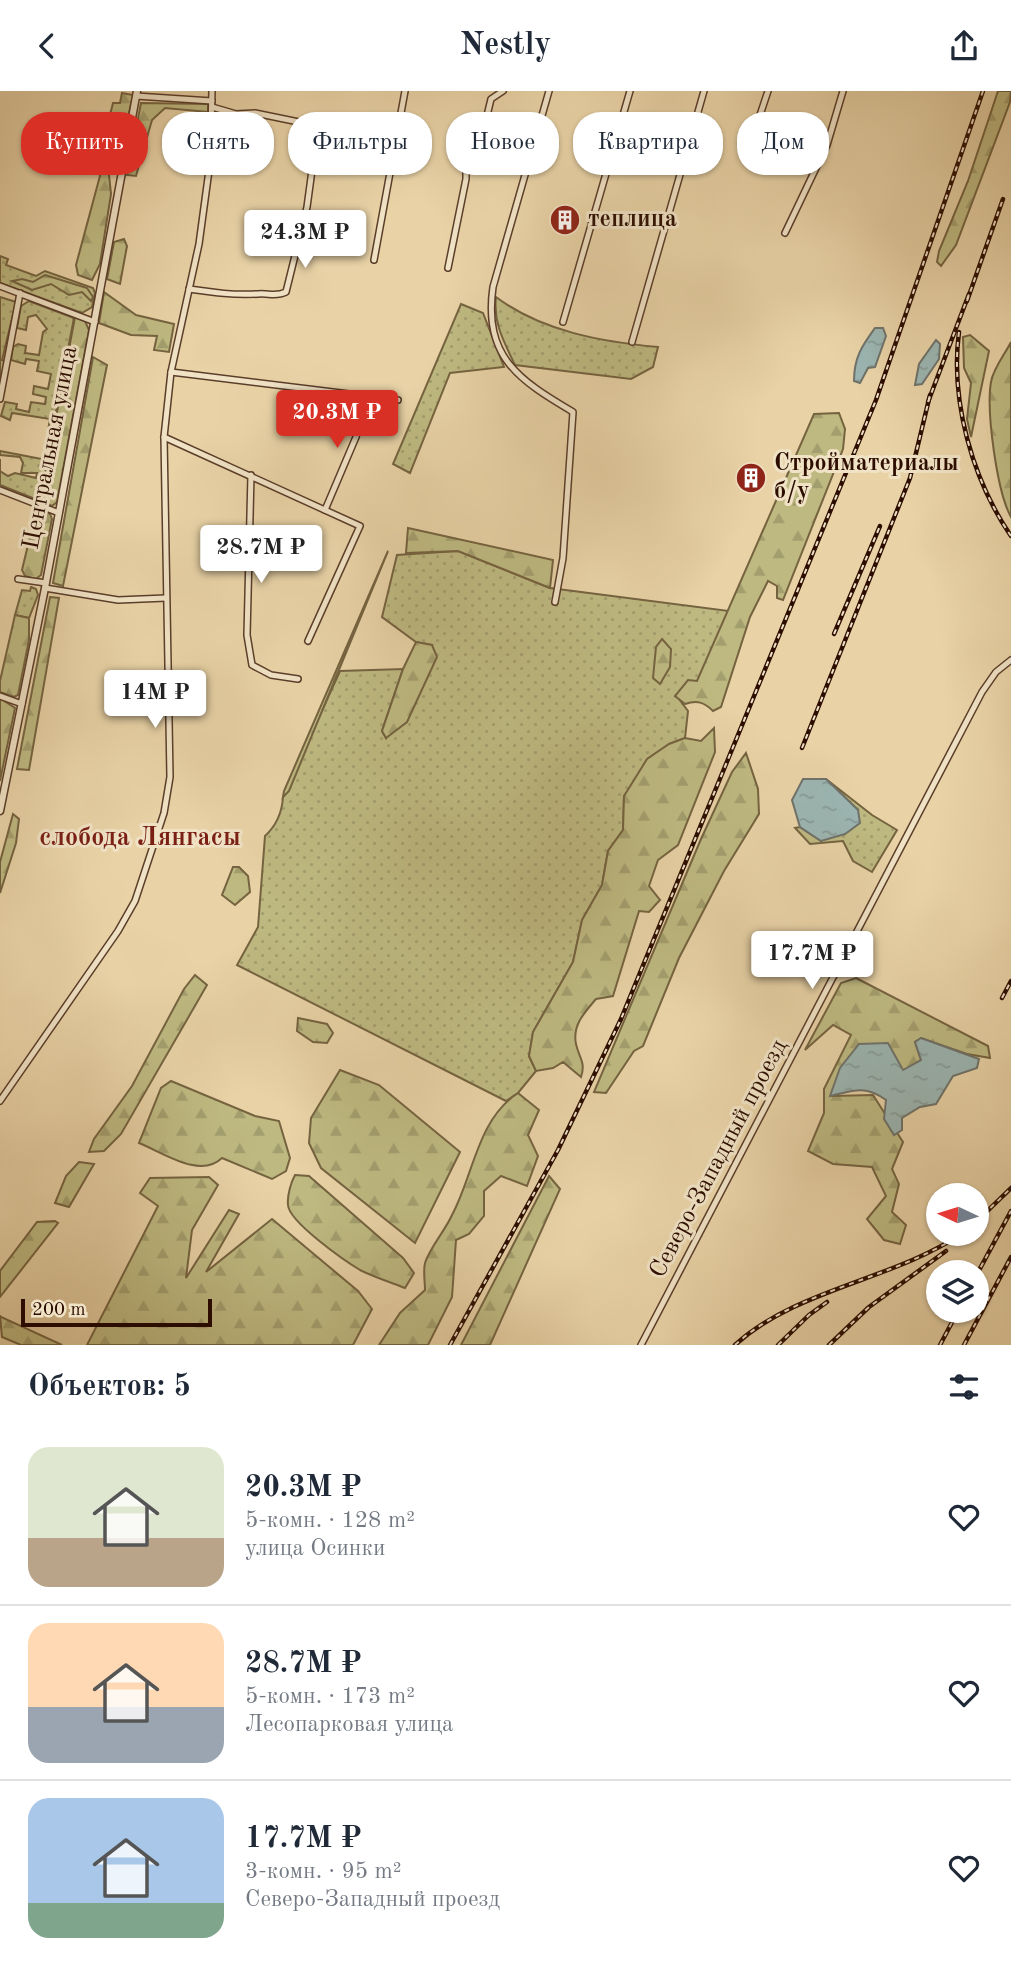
<!DOCTYPE html>
<html lang="ru">
<head>
<meta charset="utf-8">
<style>
  body { margin:0; font-family:"Old Standard TT",serif; background:#f2f2f3; color:#1f2937; height:100vh; display:flex; flex-direction:column; font-size:26px; white-space:nowrap }
  * { box-sizing:border-box; margin:0 }
  p { font-size:23px; color:#747a83 }
  .icon { flex:none; width:38px; height:38px; fill:none; stroke:currentColor; stroke-width:2; stroke-linecap:round; stroke-linejoin:round }
  .map { position:relative; height:1254px; overflow:hidden }
  .side { display:flex; flex-direction:column; background:#fff; flex:1 }
  .side>* { flex:none }
  .top-card { position:absolute; left:21px; top:21px; width:970px; height:63px; display:flex; gap:14px }
  .needle { width:46px; rotate:274deg }
  .controls { position:absolute; left:926px; top:1092px; display:grid; gap:14px }
  .controls a { display:grid; place-items:center; width:63px; height:63px; border-radius:50%; background:#fff; box-shadow:0 2px 5px #0004; font-size:35px }
  .scale { position:absolute; left:21px; bottom:18px; width:191px; box-sizing:border-box; padding-left:7px; border:4px solid #2c0d00; border-top:0; font-size:19px; line-height:24px; white-space:nowrap; color:#2c0d00; -webkit-text-stroke:5px #f0e2c5; paint-order:stroke }
  .price { position:absolute; translate:-50% -60px; padding:0 16px; border-radius:7px; background:#fff; color:#222; font-size:23px; line-height:46px; filter:drop-shadow(0 2px 4px #0008) }
  .price::after { content:''; position:absolute; left:50%; top:42px; width:21px; height:16px; margin-left:-10px; background:inherit; clip-path:polygon(0 0,100% 0,50% 100%) }
  .price.on { background:#d93025; color:#fff }
  ul { padding:0; list-style:none }
  li { display:flex; align-items:center; gap:21px; height:175px; padding:0 28px }
  li+li { border-top:2px solid #e0e1e3 }
  li span { display:grid; place-items:center; flex:none; width:196px; height:140px; border-radius:21px; color:#555 }
  li>.icon { margin-inline-start:auto }
  span .icon { width:84px; height:84px; fill:#fffc; stroke-width:1 }
  li b { font-size:30px }
  h2 { display:flex; justify-content:space-between; align-items:center; height:84px; padding:0 28px; font-size:30px }
  .tag { padding:0 24px; border-radius:28px; background:#fff; box-shadow:0 2px 5px #0004; font-size:24px; line-height:63px }
  .tag.on { background:#d93025; color:#fff }
  header { display:flex; justify-content:space-between; align-items:center; height:91px; padding:0 28px; background:#fff; font-size:32px; font-weight:600 }
  .map>svg:first-child { display:block }
</style>
</head>
<body>
<header><svg class="icon" aria-label="back" viewBox="0 0 24 24"><path d="M15 5l-7 7 7 7"/></svg>Nestly<svg class="icon" aria-label="share" viewBox="0 0 24 24"><path d="M12 15V3M7 8l5-5 5 5M5 13v7h14v-7"/></svg></header>
<div class="map">
<svg width="1011" height="1254" viewBox="0 0 1011 1254">
  <defs>
    <pattern id="green-dots" width="8" height="8" patternUnits="userSpaceOnUse" patternTransform="scale(1.75)"><rect width="8" height="8" fill="#beb981"/><path d="M2 2h.1M6 6h.1" fill="none" stroke="#a39e6e" stroke-width="1.8" stroke-linecap="round"/></pattern>
    <pattern id="forest-firs" width="22" height="20" patternUnits="userSpaceOnUse" patternTransform="scale(1.75)"><rect width="22" height="20" fill="#beb981"/><path d="M5 1l3.5 6h-7zM16 11l3.5 6h-7z" fill="#a39e6e"/></pattern>
    <pattern id="water-ripples" width="26" height="14" patternUnits="userSpaceOnUse" patternTransform="scale(1.75)"><rect width="26" height="14" fill="#9bb5b1"/><path d="M2 4q2-2 4 0t4 0M15 11q2-2 4 0t4 0" fill="none" stroke="#869a96"/></pattern>
  </defs>
  <rect width="100%" height="100%" fill="#e8d2a6"/>
  <filter id="stains"><feTurbulence type="fractalNoise" baseFrequency=".00286" numOctaves="4"/><feColorMatrix values="0 0 0 0 .2 0 0 0 0 .09 0 0 0 0 .02 0 0 0 .5 -.17"/></filter>
  <radialGradient id="worn" r=".72"><stop offset=".6" stop-color="#630" stop-opacity="0"/><stop offset="1" stop-color="#630" stop-opacity=".3"/></radialGradient>
  <g fill="url(#green-dots)" stroke="#756340" stroke-width="2">
    <polygon points="0,165 8,168 6,174 36,185 45,180 93,197 95,202 92,216 82,222 0,192"/>
    <polygon points="0,206 16,211 2,269 5,270 0,297"/>
    <path d="M496 206C541 240 602 251 658 256L653 276 631 288 515 274C504 251 493 232 496 206Z"/>
    <polygon points="29,210 74,227 52,341 48,340 50,328 12,322 10,329 1,325 5,311 17,313 16,318 29,321 31,311 45,313 46,306 33,303 34,295 48,298 51,283 37,280 39,270 26,268 25,273 11,269 13,256 18,253 26,255 25,262 39,264 43,241 47,238 36,224 28,226 26,239 17,237 21,215"/>
    <polygon points="461,213 483,222 504,276 450,282 410,382 393,373"/>
    <polygon points="0,360 47,369 44,390 35,408 0,394 0,368 0,380 8,385 15,382 36,387 37,382 21,382 23,372 20,366 0,364"/>
    <path d="M458 460 550 497 729 520 697 591 676 604 688 620 685 647 669 653 624 705 623 739 608 760 602 794 582 829 573 871 533 941 529 965 536 980 518 1002 506 1010 237 874 258 836 265 745C277 734 282 722 283 706L340 580 403 578 382 640 386 647 432 554 416 551 382 526 397 464Z"/>
    <polygon points="31,496 36,498 38,504 29,527 15,524 22,499 30,500"/>
    <polygon points="826,688 872,724 897,739 872,781 853,770 843,750 810,753 795,737 800,736 821,750 858,719"/>
  </g>
  <g fill="url(#forest-firs)" stroke="#756340" stroke-width="2">
    <polygon points="998,0 1011,0 1010,11 956,154 941,175 937,171 939,160 968,90"/>
    <polygon points="122,2 133,4 125,40 119,48 104,47 113,12 120,12"/>
    <polygon points="141,12 208,13 208,21 165,17 152,29 136,85 127,84"/>
    <polygon points="108,55 117,56 120,61 109,84 111,103 100,173 92,189 78,184 76,174"/>
    <polygon points="124,148 127,155 120,193 107,188 114,151"/>
    <polygon points="45,184 87,197 93,206 91,210 82,201 69,204 51,193 32,199 12,190 22,188 33,191"/>
    <polygon points="104,201 136,224 174,233 169,261 154,259 157,245 131,244 99,232"/>
    <polygon points="75,226 85,230 89,239 57,411 52,415 35,408 44,390"/>
    <polygon points="970,244 989,260 971,346 967,328 971,292 964,277 963,246"/>
    <path d="M1011 251V426C997 401 986 320 991 291 993 278 1005 263 1011 251Z"/>
    <polygon points="93,266 107,274 63,495 53,492"/>
    <path d="M839 322 845 338 843 358 783 509 777 507V495L768 490 750 526 721 616 713 620C704 611 697 609 685 613L675 605 688 589 697 590 814 323Z"/>
    <polygon points="40,418 50,423 52,428 41,484 36,488 25,485 22,479 34,429 32,424"/>
    <polygon points="408,437 553,469 550,497 458,460 406,462"/>
    <polygon points="388,460 289,700 283,706 284,700"/>
    <polygon points="50,506 59,507 29,679 17,678"/>
    <polygon points="15,524 29,527 29,549 18,604 14,606 0,601 0,590"/>
    <polygon points="662,548 671,558 670,576 660,593 653,587 656,556"/>
    <polygon points="416,551 432,554 437,566 407,631 386,647 382,640 403,578"/>
    <polygon points="1,608 15,617 0,690 0,608"/>
    <path d="M714 637 715 661 678 754 658 769 649 795 660 809 649 821 639 820 613 905 596 908C585 921 572 934 576 953 579 967 586 971 581 986L563 971 553 977 536 980 529 965 533 941 573 871 582 829 602 794 608 760 623 739 624 705 647 668 669 653 685 647 701 650Z"/>
    <polygon points="746,662 758,698 759,723 724,780 679,867 643,955 634,960 606,1002 594,1001 701,748 732,681"/>
    <polygon points="13,723 19,728 16,752 0,802 0,771"/>
    <polygon points="233,776 239,776 248,785 250,801 235,814 222,804"/>
    <polygon points="195,884 207,894 121,1043 104,1060 89,1061 94,1048 132,995 184,898"/>
    <polygon points="856,887 988,955 990,967 967,963 921,947 915,951 921,969 903,980 831,1005 873,1004 903,1051 892,1078 899,1093 892,1121 906,1134 900,1153 884,1149 867,1128 886,1105 872,1076 833,1073 808,1060 824,1022 824,998 851,944 833,934 805,959 841,892"/>
    <polygon points="298,927 327,933 333,942 327,952 313,951 297,940"/>
    <polygon points="340,979 379,994 460,1061 415,1152 321,1077 309,1052 311,1027"/>
    <path d="M171 990 255 1025 279 1030 290 1067 286 1080 272 1088 222 1067C200 1088 164 1062 139 1052L161 997Z"/>
    <path d="M518 1002 539 1019 528 1044 538 1065 527 1095 501 1085 484 1100V1125L469 1143 456 1149 452 1206 428 1254H379L400 1222 425 1199C425 1191 423 1180 425 1172 430 1156 445 1140 452 1124 474 1083 477 1029 518 1002Z"/>
    <polygon points="79,1071 94,1073 69,1116 55,1112 66,1085"/>
    <path d="M295 1084 309 1085 403 1167 414 1182 405 1197C390 1191 374 1186 360 1179 345 1170 289 1131 288 1114 287 1105 291 1091 295 1084Z"/>
    <polygon points="549,1085 560,1098 490,1254 461,1254"/>
    <polygon points="209,1086 218,1094 192,1139 186,1187 229,1119 239,1123 206,1181 272,1128 358,1200 372,1218 353,1254 87,1254 158,1115 140,1102 150,1087"/>
    <polygon points="55,1130 58,1132 0,1206 0,1180 37,1131"/>
    <polygon points="0,1225 1,1226 62,1254 21,1254 2,1246"/>
  </g>
  <g fill="url(#water-ripples)" stroke="#6f726a" stroke-width="2">
    <path d="M875 237H883L886 245 875 276 868 277 860 292 854 290C854 266 862 255 875 237Z"/>
    <polygon points="936,249 940,253 939,268 922,293 915,294 919,273"/>
    <polygon points="803,688 826,688 858,719 860,732 845,743 821,750 800,736 792,709"/>
    <path d="M921 947 979 968 977 977 953 985 936 1013 920 1016 902 1027V1039L894 1044 884 1028 886 1009C866 994 854 999 830 1005L840 977 859 953 888 952 903 979 921 969 915 951Z"/>
  </g>
  <g fill="none" stroke-linecap="round" stroke-linejoin="round">
    <g stroke="#5b3e2a" stroke-width="8">
      <g id="minor">
        <path d="M549 0 493 196C483 266 519 289 573 321L563 467 555 511"/>
        <polyline points="136,5 212,10"/>
        <polyline points="212,16 236,23 255,22 396,51"/>
        <polyline points="759,27 768,0"/>
        <polyline points="785,142 827,54 843,0"/>
        <polyline points="374,169 405,0"/>
        <polyline points="448,177 466,88 466,65 484,37 491,8 503,0"/>
        <polyline points="0,195 95,231"/>
        <path d="M189 198C217 202 231 204 258 203 269 202 276 206 286 201L307 116 318 35"/>
        <polyline points="563,231 630,0"/>
        <polyline points="632,251 704,0"/>
        <polyline points="171,281 398,309"/>
        <polyline points="0,308 20,202"/>
        <polyline points="164,346 360,435 308,550"/>
        <polyline points="251,384 247,544 252,574 271,584 298,588"/>
        <polyline points="0,399 59,422"/>
        <polyline points="325,419 356,346 367,305"/>
        <polyline points="18,488 46,492"/>
        <polyline points="45,497 118,509 166,507"/>
        <polyline points="0,605 22,613"/>
        <polyline points="0,1010 118,840 135,810 164,722 170,686 164,346 171,281 199,153 210,72 212,0"/>
        <polyline points="641,1254 982,601 996,581 1011,569"/>
      </g>
    </g>
    <g stroke="#5b3e2a" stroke-width="9">
      <polyline id="tertiary" points="0,720 45,497 137,0"/>
    </g>
    <use href="#minor" stroke="#f0e2c5" stroke-width="5"/>
    <use href="#tertiary" stroke="#f0e2c5" stroke-width="6"/>
    <g stroke="#2c0d00" stroke-width="4.5">
      <g id="rail">
        <polyline points="967,210 1003,108"/>
        <path d="M959 241C950 309 972 388 1011 445"/>
        <polyline points="928,311 969,203"/>
        <polyline points="834,543 880,435"/>
        <polyline points="802,657 910,387 930,304"/>
        <polyline points="1002,907 1011,890"/>
        <polyline points="976,1131 1011,1097"/>
        <polyline points="976,1185 1011,1120"/>
        <polyline points="450,1254 558,1059 621,928 876,309 983,0"/>
        <path d="M735 1254C796 1198 893 1189 961 1143"/>
        <polyline points="778,1254 809,1224 827,1211"/>
        <polyline points="829,1254 869,1216 946,1160"/>
        <polyline points="940,1254 958,1220"/>
        <polyline points="964,1254 1011,1166"/>
      </g>
    </g>
    <use href="#rail" stroke="#f0e2c5" stroke-width="2" stroke-dasharray="5" stroke-linecap="butt"/>
  </g>
  <defs>
    <g id="building-disc" transform="scale(1.575)"><circle r="9.5" fill="#8f2418" stroke="#f0e2c5"/><path d="M-4-6H4V6H1V3H-1V6H-4ZM-2.5-4.3h1.7v1.8h-1.7ZM.8-4.3h1.7v1.8H.8ZM-2.5-1h1.7V.8h-1.7ZM.8-1h1.7V.8H.8Z" fill="#fff"/></g>
  </defs>
  <g fill-rule="evenodd">
    <use href="#building-disc" x="565" y="129"/>
    <use href="#building-disc" x="751" y="387"/>
  </g>
  <g text-anchor="middle" dominant-baseline="central" stroke-width="6" stroke-linejoin="round" paint-order="stroke">
    <g font-size="24" font-weight="bold" fill="#2c0d00" stroke="#f0e2c5" text-anchor="start">
      <text x="588" y="129">теплица</text>
      <text x="774" y="373">Стройматериалы<tspan x="774" dy="28">б/у</tspan></text>
    </g>
    <g font-size="24" fill="#2c0d00" stroke="#f0e2c5">
      <text transform="translate(51 357) rotate(-79)">Центральная улица</text>
      <text transform="translate(719 1068) rotate(-62)">Северо-Западный проезд</text>
    </g>
    <g font-size="26" font-weight="bold" fill="#7a1f14" stroke="#f0e2c5">
      <text x="140" y="747">слобода Лянгасы</text>
    </g>
  </g>
  <rect width="100%" height="100%" filter="url(#stains)"/>
  <rect width="100%" height="100%" fill="url(#worn)"/>
</svg>
<div class="controls">
<a><svg class="needle" viewBox="-14 -14 28 28"><path d="M0-13l5 13h-10z" fill="#e53935"/><path d="M0 13l5-13h-10z" fill="#747a83"/></svg></a>
<a><svg class="icon" aria-label="layers" viewBox="0 0 24 24"><path d="M12 4l9 5-9 5-9-5zM3 14l9 5 9-5"/></svg></a>
</div>
<div class="scale">200 m</div>
<b class="price" style="left:305px;top:179px">24.3M ₽</b>
<b class="price on" style="left:337px;top:359px">20.3M ₽</b>
<b class="price" style="left:261px;top:494px">28.7M ₽</b>
<b class="price" style="left:155px;top:639px">14M ₽</b>
<b class="price" style="left:812px;top:900px">17.7M ₽</b>
<div class="top-card">
<a class="tag on">Купить</a>
<a class="tag">Снять</a>
<a class="tag">Фильтры</a>
<a class="tag">Новое</a>
<a class="tag">Квартира</a>
<a class="tag">Дом</a>
</div>
</div>
<section class="side">
<h2>Объектов: 5<svg class="icon" aria-label="filters" viewBox="0 0 24 24"><path d="M4 7h16M4 17h16"/><circle cx="9" cy="7" r="2"/><circle cx="15" cy="17" r="2"/></svg></h2>
<ul>
<li><span style="background:linear-gradient(#dfe7d0 65%,#b9a48a 0)"><svg class="icon" aria-label="home" viewBox="0 0 24 24"><path d="M3 11l9-7 9 7M6 9v11h12V9"/></svg></span><div><b>20.3M ₽</b><p>5-комн. · 128 m²</p><p>улица Осинки</p></div><svg class="icon" aria-label="heart" viewBox="0 0 24 24"><path d="M12 20l-8-8c-3-5 5-10 8-4 3-6 11-1 8 4z"/></svg></li>
<li><span style="background:linear-gradient(#ffd9b3 60%,#9aa5b1 0)"><svg class="icon" aria-label="home" viewBox="0 0 24 24"><path d="M3 11l9-7 9 7M6 9v11h12V9"/></svg></span><div><b>28.7M ₽</b><p>5-комн. · 173 m²</p><p>Лесопарковая улица</p></div><svg class="icon" aria-label="heart" viewBox="0 0 24 24"><path d="M12 20l-8-8c-3-5 5-10 8-4 3-6 11-1 8 4z"/></svg></li>
<li><span style="background:linear-gradient(#a9c7e8 75%,#7fa58c 0)"><svg class="icon" aria-label="home" viewBox="0 0 24 24"><path d="M3 11l9-7 9 7M6 9v11h12V9"/></svg></span><div><b>17.7M ₽</b><p>3-комн. · 95 m²</p><p>Северо-Западный проезд</p></div><svg class="icon" aria-label="heart" viewBox="0 0 24 24"><path d="M12 20l-8-8c-3-5 5-10 8-4 3-6 11-1 8 4z"/></svg></li>
</ul>
</section>
</body>
</html>
